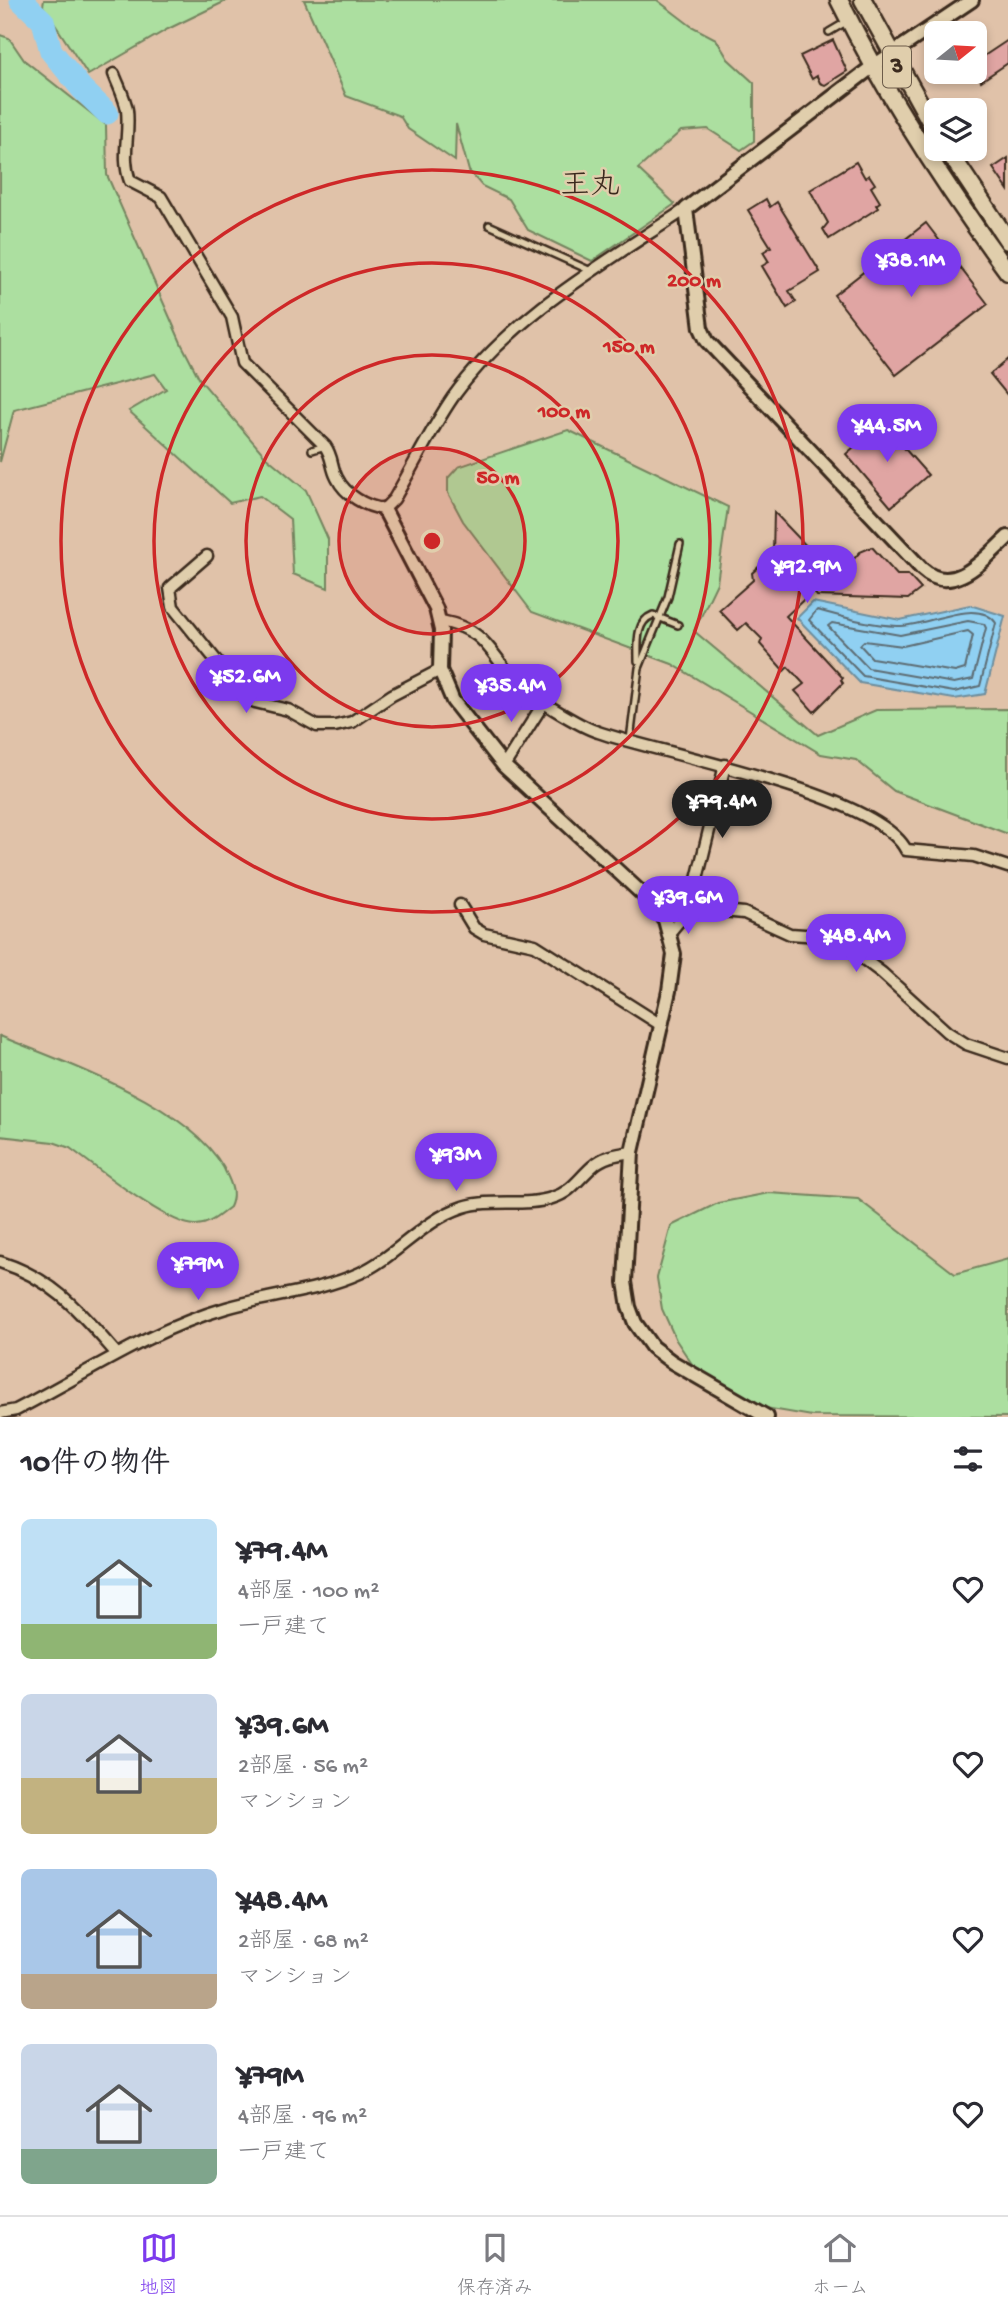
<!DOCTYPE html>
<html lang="ja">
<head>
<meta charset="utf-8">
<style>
  body { margin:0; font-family:"Gochi Hand","Klee One",sans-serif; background:#f7f7f7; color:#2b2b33; height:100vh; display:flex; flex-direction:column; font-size:26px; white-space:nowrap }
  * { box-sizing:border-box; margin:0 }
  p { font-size:23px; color:#7c7c81 }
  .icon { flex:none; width:38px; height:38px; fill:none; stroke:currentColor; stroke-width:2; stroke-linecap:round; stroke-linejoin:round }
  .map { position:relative; height:1417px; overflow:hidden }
  .side { display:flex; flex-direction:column; background:#fff; flex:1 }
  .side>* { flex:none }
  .needle { width:46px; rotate:72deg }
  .buttons { position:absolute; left:924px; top:21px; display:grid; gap:14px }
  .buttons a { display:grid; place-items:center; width:63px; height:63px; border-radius:10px; background:#fff; box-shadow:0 4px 10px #0003; font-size:35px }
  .price { position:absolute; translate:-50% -60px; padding:0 16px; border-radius:24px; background:#7c3aed; color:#fff; font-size:23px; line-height:46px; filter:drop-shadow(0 2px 4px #0008) }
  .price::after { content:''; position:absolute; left:50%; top:42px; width:21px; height:16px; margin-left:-10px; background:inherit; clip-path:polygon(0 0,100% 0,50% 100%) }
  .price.active { background:#222; color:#fff }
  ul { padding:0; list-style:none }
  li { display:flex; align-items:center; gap:21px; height:175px; padding:0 21px }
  li span { display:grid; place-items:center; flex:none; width:196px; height:140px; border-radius:10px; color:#555 }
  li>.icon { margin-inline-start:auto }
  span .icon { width:84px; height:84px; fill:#fffc; stroke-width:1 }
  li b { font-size:30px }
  h2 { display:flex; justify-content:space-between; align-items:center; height:84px; padding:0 21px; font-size:30px }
  .tab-bar { display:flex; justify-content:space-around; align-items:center; height:98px; border-top:2px solid #e1e1e2; background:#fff; font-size:19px; color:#7c7c81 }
  .tab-bar a { display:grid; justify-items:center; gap:4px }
  .tab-bar .active { color:#7c3aed }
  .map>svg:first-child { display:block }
</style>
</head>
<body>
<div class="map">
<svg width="1008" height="1417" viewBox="0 0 1008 1417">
  <rect width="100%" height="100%" fill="#e0c2a9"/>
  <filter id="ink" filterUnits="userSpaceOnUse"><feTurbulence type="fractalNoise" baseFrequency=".0143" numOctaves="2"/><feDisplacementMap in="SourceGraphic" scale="14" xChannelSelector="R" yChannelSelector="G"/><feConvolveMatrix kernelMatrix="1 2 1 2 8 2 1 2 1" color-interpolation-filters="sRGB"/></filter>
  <g filter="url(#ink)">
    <g fill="#acdfa0" stroke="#74845f" stroke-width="2">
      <polygon points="44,0 228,0 168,29 88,75 43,6"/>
      <polygon points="304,0 657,0 691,26 716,39 728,59 754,83 754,141 741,150 708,129 681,131 638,169 675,204 592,261 528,230 509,199 482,186 469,171 456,124 455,161 408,129 400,116 346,96"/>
      <polygon points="0,35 9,38 24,60 106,125 107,175 182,345 200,380 265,456 306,490 328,539 328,588 293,574 290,519 260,496 230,503 129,411 166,389 155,374 14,410 0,462"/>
      <polygon points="568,430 728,507 717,583 694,631 818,735 876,710 1008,709 1008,834 894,791 856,760 821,754 672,664 532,612 463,521 448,493 448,478 458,467"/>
      <path d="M0 1036C65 1063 200 1108 228 1177 233 1188 235 1196 230 1207 220 1215 209 1225 196 1225 168 1226 95 1166 70 1148L53 1142 0 1136Z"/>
      <polygon points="769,1193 858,1199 955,1274 1008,1259 1008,1417 812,1416 743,1404 708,1388 676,1340 662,1309 657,1278 671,1226 718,1203"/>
    </g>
    <polygon fill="#90d0f2" stroke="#6e8e9d" stroke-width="2" points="813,602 900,620 970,605 1005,616 985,694 954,699 860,683 797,618"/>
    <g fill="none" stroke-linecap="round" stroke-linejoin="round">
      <g stroke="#5d6c73" stroke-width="2">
        <path d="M817 610C843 617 870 625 897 626 923 628 977 596 996 623L980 686 954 692 863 676 809 620Z"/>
        <polygon points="968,621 984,624 986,628 973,679 954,683 868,668 828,626 832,623 900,635"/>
        <polygon points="968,631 973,635 965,669 955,672 872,658 860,645 864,641 903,646"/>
      </g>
      <polyline stroke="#90d0f2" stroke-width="23" points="21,0 43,21 51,51 82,89 107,113"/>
    </g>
    <g fill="#e0a5a3" stroke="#3b2a1e" stroke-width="2">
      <polygon points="833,40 847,71 825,85 820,83 817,76 812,79 800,56"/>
      <polygon points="1008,40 1008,63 981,81 975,71 975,62"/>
      <polygon points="1008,158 1008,190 993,168"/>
      <polygon points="856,162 865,178 869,175 875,184 871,187 880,202 876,205 878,208 829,239 823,229 828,223 810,190"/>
      <polygon points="766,199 770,207 777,202 820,272 789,291 796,302 787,308 762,266 769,262 763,252 771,247 748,210"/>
      <polygon points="926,223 988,304 896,375 834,295"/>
      <polygon points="1008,359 1008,396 990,374"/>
      <polygon points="886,419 894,429 890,432 928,475 891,507 846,454"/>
      <polygon points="774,512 832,573 841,573 860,552 872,547 897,575 908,575 921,589 908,599 817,596 813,591 786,616 843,678 841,680 843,683 814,712 795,691 804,684 788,667 784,671 760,644 762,639 746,623 738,630 719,610 753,580 752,573 773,554"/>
    </g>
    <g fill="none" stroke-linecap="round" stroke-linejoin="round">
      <g stroke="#3b2a1e" stroke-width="10">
        <g id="service">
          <polyline points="829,32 846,22"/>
          <polyline points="489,225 591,271"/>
          <polyline points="312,450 325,446"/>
          <path d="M638 661C638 644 635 622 653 615L678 625"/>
          <polyline points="630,740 639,668 668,597 680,544"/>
        </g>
      </g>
      <g stroke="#3b2a1e" stroke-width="15">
        <g id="minor">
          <path d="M114 74C118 85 125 98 127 110 130 135 121 157 130 181L161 197 232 317 242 363 325 446C333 457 331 467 337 478 345 495 366 507 384 509L394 499C414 465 431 429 453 397 511 316 605 263 686 209"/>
          <polyline points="207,556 170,588 173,607 244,695 255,702 288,710 317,726 335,726 352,722 392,695 440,670"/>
          <path d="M441 621C487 630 488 651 516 682 528 695 581 727 598 732 661 754 877 793 906 850L974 856 1008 867"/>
          <polyline points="504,766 545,701"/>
          <polyline points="460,905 474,928 484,934 535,945 661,1025"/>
          <polyline points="690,908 744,913 790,934 834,937 882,973 947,1032 966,1044 1008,1058"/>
          <polyline points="670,932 690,908 725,765"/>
          <path d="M0 1262C54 1279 80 1312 116 1353"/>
          <path d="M0 1413 16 1410C86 1374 150 1330 226 1308 270 1295 318 1292 360 1273 397 1256 423 1220 463 1207 492 1198 524 1207 552 1198 572 1192 578 1179 593 1166 603 1156 619 1154 632 1152"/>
        </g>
      </g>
      <g stroke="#3b2a1e" stroke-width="18">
        <g id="tertiary">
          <path d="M972 0 872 67 686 209 701 328 707 341 922 569C953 598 985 558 1008 537"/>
          <polyline points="384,509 436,609 441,630 440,670 453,701 504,766 650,901 665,920 674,954 669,991 632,1152 625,1282 629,1307 635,1323 652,1347 672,1362 767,1417"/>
        </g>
      </g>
      <g stroke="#3b2a1e" stroke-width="21">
        <g id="trunk">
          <path d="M839 0C887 97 944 185 1008 272"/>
          <polyline points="863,0 936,132"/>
          <polyline points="947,149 1008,241"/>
        </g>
      </g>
      <use href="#service" stroke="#e0ceac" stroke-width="5"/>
      <use href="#minor" stroke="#e0ceac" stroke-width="10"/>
      <use href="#tertiary" stroke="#e0ceac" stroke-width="12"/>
      <use href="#trunk" stroke="#e0ceac" stroke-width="16"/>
    </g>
  </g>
  <circle cx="432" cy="541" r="93" fill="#ce2828" fill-opacity=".12"/>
  <g fill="none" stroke="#ce2828" stroke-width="3.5">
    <circle cx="432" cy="541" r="93"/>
    <circle cx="432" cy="541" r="186"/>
    <circle cx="432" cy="541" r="278"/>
    <circle cx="432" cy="541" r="371"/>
  </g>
  <g text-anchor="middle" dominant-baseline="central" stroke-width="5" stroke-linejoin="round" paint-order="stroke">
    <rect fill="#e0ceac" stroke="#6c5b49" stroke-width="2" x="883" y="46.5" width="28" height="41" rx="5"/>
    <g font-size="24" font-weight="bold" fill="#3b2a1e">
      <text x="897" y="67">3</text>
    </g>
    <g font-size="30" fill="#3b2a1e" stroke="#e0ceac">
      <text x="590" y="187">王丸</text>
    </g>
  </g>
  <circle cx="432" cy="541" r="10" fill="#ce2828" stroke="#e0ceac" stroke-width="3.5"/>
  <g font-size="21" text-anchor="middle" font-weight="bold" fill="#ce2828" stroke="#e0ceac" stroke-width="5" stroke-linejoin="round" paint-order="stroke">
    <text x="694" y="286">200 m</text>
    <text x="629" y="352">150 m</text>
    <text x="564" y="417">100 m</text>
    <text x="498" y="483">50 m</text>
  </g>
</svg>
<div class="buttons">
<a><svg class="needle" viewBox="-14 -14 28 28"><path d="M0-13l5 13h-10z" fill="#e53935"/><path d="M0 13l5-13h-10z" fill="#7c7c81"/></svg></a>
<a><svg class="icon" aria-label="layers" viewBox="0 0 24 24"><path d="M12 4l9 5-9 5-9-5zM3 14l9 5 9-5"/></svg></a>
</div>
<b class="price" style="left:911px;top:299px">¥38.1M</b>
<b class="price" style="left:887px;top:464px">¥44.5M</b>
<b class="price" style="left:807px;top:605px">¥92.9M</b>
<b class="price" style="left:246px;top:715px">¥52.6M</b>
<b class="price" style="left:511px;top:724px">¥35.4M</b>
<b class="price active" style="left:722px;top:840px">¥79.4M</b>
<b class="price" style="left:688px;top:936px">¥39.6M</b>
<b class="price" style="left:856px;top:974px">¥48.4M</b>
<b class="price" style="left:456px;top:1193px">¥93M</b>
<b class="price" style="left:198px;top:1302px">¥79M</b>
</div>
<section class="side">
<h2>10件の物件<svg class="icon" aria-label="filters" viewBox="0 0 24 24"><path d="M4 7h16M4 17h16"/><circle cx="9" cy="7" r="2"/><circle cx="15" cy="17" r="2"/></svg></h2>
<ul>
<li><span style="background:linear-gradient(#bfe0f5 75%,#8fb573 0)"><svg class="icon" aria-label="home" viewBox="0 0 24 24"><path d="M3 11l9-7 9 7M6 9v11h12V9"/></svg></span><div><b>¥79.4M</b><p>4部屋 · 100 m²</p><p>一戸建て</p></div><svg class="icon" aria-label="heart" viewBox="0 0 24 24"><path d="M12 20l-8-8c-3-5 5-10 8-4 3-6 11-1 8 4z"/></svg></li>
<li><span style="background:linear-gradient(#c9d6e8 60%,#c2b280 0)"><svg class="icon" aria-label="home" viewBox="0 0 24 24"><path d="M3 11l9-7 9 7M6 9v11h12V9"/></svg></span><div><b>¥39.6M</b><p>2部屋 · 56 m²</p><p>マンション</p></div><svg class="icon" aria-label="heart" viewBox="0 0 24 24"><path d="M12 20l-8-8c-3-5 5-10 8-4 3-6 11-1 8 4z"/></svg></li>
<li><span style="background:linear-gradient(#a9c7e8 75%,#b9a48a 0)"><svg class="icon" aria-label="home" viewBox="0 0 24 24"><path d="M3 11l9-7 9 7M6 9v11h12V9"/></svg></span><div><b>¥48.4M</b><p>2部屋 · 68 m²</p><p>マンション</p></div><svg class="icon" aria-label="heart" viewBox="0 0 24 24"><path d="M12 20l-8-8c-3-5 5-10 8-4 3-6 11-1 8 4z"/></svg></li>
<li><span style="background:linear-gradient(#c9d6e8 75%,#7fa58c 0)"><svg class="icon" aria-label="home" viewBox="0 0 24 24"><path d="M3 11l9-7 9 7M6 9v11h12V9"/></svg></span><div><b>¥79M</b><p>4部屋 · 96 m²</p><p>一戸建て</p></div><svg class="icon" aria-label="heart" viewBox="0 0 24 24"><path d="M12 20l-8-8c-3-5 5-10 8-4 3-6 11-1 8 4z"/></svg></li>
</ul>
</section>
<nav class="tab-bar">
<a class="active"><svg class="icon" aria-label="map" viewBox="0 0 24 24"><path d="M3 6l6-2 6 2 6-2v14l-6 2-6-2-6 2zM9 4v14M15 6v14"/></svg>地図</a>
<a><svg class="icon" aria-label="saved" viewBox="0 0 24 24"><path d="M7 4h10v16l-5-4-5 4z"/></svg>保存済み</a>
<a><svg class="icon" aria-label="home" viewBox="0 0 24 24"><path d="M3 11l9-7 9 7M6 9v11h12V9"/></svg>ホーム</a>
</nav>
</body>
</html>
